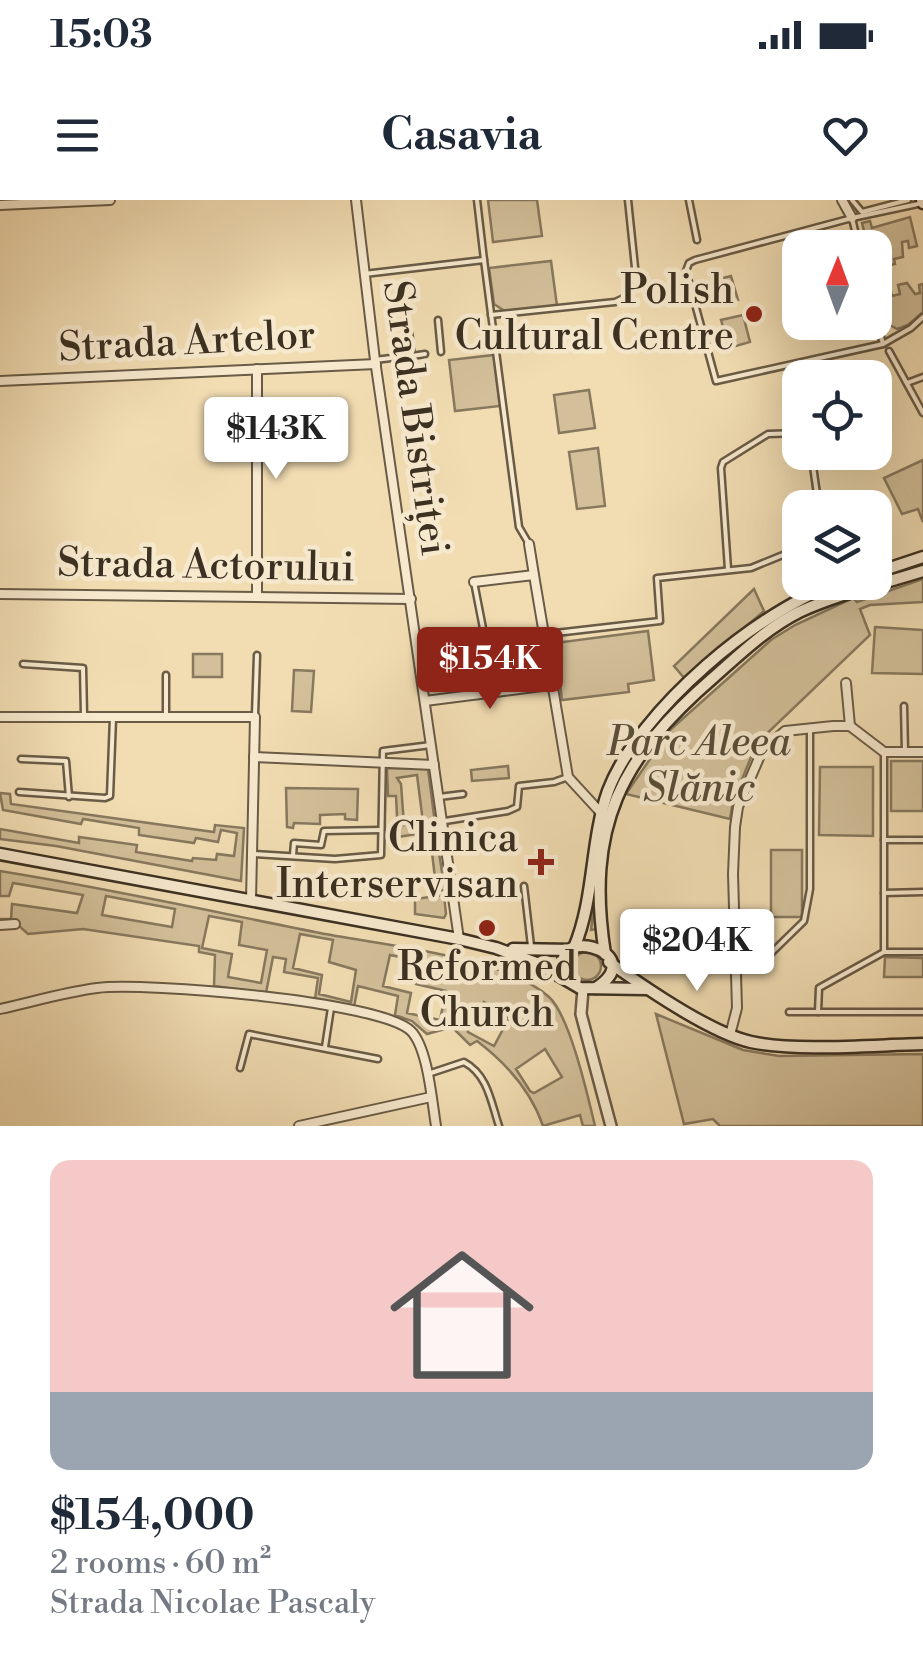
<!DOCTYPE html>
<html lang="en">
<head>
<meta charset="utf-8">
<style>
  body { margin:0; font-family:"Libre Bodoni",serif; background:#f6f6f7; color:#1f2937; height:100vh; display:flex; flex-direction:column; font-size:38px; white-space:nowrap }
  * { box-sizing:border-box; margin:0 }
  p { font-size:32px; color:#747a83 }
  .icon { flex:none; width:55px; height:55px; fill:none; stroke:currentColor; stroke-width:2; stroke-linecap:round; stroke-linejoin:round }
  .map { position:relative; height:926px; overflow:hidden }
  .side { display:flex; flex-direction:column; background:#fff; flex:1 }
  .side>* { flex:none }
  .needle { width:65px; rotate:1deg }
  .buttons { position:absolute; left:782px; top:30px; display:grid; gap:20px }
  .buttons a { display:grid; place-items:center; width:110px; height:110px; border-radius:20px; background:#fff; box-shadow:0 10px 40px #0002; font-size:50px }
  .price { position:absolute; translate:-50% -85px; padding:0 22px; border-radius:10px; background:#fff; color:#222; font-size:32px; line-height:65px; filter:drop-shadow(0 2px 5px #0008) }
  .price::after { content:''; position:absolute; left:50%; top:60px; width:30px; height:22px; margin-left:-15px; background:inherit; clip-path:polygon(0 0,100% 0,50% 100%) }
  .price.active { background:#8f2418; color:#fff }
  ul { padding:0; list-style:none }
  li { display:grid; align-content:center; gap:20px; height:530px; padding:0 50px }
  li span { display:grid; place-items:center; height:310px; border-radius:20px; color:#555 }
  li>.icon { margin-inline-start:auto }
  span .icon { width:180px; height:180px; fill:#fffc; stroke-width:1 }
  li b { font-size:42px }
  .status { display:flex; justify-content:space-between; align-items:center; height:70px; padding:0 50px; background:#fff; direction:ltr }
  .status svg { height:28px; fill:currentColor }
  header { display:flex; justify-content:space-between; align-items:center; height:130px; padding:0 50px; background:#fff; font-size:45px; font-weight:700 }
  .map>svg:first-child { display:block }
</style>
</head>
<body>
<div class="status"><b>15:03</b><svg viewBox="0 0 49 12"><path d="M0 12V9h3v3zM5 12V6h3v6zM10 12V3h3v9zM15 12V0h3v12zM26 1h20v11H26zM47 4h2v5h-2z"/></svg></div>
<header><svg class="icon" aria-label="menu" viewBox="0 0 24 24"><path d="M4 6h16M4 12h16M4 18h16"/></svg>Casavia<svg class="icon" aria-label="heart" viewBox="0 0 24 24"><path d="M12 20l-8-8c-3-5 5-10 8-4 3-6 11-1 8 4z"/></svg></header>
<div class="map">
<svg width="923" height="926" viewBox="0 0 923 926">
  <rect width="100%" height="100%" fill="#f2ddb3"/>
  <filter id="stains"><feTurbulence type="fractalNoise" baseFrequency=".002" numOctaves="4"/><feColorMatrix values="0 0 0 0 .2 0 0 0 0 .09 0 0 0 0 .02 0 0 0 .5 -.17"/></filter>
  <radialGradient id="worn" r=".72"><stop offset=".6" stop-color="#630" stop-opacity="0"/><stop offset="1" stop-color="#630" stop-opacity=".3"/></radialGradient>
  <g fill="#d3c09a" stroke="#87785e" stroke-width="2.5" fill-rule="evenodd">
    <polygon points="488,0 537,0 542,36 493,42"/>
    <polygon points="910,17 917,46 909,48 908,41 902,42 903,57 894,59 895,64 875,68 875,48 868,47 862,23 870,21 872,28"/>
    <polygon points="551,61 557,106 506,112 494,104 489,68"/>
    <polygon points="731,76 738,100 717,106 711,81"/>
    <polygon points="888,80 892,96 900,94 898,85 907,83 915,94 920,93 919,85 923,84 923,112 908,125 897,129 886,123 876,82"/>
    <polygon points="743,115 750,142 729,148 721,120"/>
    <polygon points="494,155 500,206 455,211 449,160"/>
    <polygon points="589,190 595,228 559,233 554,195"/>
    <polygon points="598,248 605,306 577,309 569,252"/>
    <polygon points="923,260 923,322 918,309 902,314 884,278"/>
    <polygon points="923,379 923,402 870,405 860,409 870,435 757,543 733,601 730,619 626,594 670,530 771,440 795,425 853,398 857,402"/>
    <polygon points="857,383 873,383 789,414 659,525 636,553 618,587 609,614 597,729 591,730 605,613 632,551 655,522 755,431 787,410"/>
    <polygon points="754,389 764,411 685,479 674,466"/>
    <polygon points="875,427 923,430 923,474 872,473"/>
    <polygon points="648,431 654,480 628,484 629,492 562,500 555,443"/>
    <rect x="193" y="454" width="29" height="23"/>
    <polygon points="294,470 314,471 311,512 292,511"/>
    <rect x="891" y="561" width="32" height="50"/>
    <polygon points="508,566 509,578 472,581 471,570"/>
    <polygon points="820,567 873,567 873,636 819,635"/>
    <path d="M387 568 428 569 436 631 398 637 396 596H388ZM417 575 423 622 404 625 401 584 397 578Z"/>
    <polygon points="286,588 358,589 357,620 345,619 345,614 320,615 320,624 294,623 293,628 287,627"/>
    <polygon points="0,593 10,594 11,604 214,632 215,625 244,628 241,681 56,646 0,639 0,629 79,643 79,637 137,645 136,652 192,661 193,658 216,660 217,654 234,656 237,633 221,630 218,642 196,638 194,643 139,635 139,628 83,619 81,624 3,610"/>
    <polygon points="436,635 445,690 431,691 430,680 435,678 430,636"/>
    <rect x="771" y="650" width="31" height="67"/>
    <path d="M0 671C106 688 210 711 315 732 378 745 503 755 549 797 570 816 588 897 595 926H583L580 915 543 926C531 891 506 863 477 841L470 845 452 827 427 834 412 821 395 815 398 796 358 786 354 807 315 799 318 778 284 772 286 759 273 757 266 793 214 786 215 755 199 752V746L83 729 28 734 17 724 0 726V719H11L12 704 77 713 83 695 13 683 9 696H0ZM106 696 175 709 172 727 102 715ZM209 716 242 722 239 745 267 750 261 783 228 777 232 754 202 748ZM300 734 333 740 329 762 356 770 351 802 319 794 322 775 293 768ZM390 755 420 761 416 784 446 791 440 820 407 813 411 793 383 786ZM484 802 509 818 494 846 468 832V827ZM545 849 562 877 534 893 530 891 516 869Z"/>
    <polygon points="444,695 446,714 444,718 415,714 415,699"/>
    <circle cx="587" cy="766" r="14"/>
    <polygon points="885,757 923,758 923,777 884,777"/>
    <polygon points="656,814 743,850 779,856 923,854 923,926 720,926 713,919 684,924"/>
  </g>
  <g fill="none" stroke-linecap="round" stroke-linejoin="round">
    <g stroke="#695b46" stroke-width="9">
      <g id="service">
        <polyline points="477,0 484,60"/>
        <polyline points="689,0 697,40"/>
        <polyline points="852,0 862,12 908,0"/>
        <polyline points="923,3 852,18 695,60 689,63 686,71 716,181 883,144 911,128 923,117"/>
        <polyline points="852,18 859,48"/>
        <polyline points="364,74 484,60 519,327 529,344"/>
        <polyline points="875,113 883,144"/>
        <path d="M491 115 615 102C629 97 633 91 636 77L628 0"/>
        <polyline points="438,120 441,152"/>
        <polyline points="889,151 923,213"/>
        <polyline points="408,156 412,156 409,132"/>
        <polyline points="412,156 425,154"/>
        <polyline points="375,160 391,158"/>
        <polyline points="907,183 923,177"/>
        <polyline points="811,252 819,308"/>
        <polyline points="728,369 721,268 723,262 768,234 800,233"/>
        <polyline points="474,382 488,454"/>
        <polyline points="547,434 660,421 657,378 751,368 800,348"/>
        <polyline points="23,464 83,468 84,515"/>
        <polyline points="166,475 166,515"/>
        <polyline points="904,506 905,552"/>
        <polyline points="255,515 257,455"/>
        <polyline points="884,552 884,752"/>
        <polyline points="21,559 66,561 69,597"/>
        <polyline points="19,592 105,598 110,596 113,518"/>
        <polyline points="439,597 463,594"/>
        <polyline points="445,621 508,611 517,607 519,586 554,582 568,577"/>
        <polyline points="884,640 923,640"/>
        <polyline points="254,654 335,659 381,655 383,551 431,545"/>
        <polyline points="293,655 294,643 321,645 324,631 381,630"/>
        <polyline points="524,686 531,746"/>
        <polyline points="884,693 923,692"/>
        <polyline points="737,770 761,763 804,721 810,689 810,531"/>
        <polyline points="789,812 923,812"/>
        <polyline points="818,812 819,788 884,752 923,752"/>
        <polyline points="325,847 331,808"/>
        <polyline points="240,868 249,834 378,859"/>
        <path d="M431 873 464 862C488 875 491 902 499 926"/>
      </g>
    </g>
    <g stroke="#695b46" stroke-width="12">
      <g id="minor">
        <polyline points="356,0 375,160 459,739"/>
        <polyline points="842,0 852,18"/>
        <polyline points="0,5 110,0"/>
        <polyline points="257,169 257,395"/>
        <polyline points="0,181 376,164"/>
        <polyline points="529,344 534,375"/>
        <polyline points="474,382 534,375 568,577 602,614"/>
        <polyline points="0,394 411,399"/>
        <polyline points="846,483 850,526"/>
        <polyline points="425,501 550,485"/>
        <polyline points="0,517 255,517 251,700"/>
        <polyline points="254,557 434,565"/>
        <polyline points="0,725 15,724"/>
        <path d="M0 809C32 802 65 792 97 788 145 782 381 801 411 831 428 848 432 902 436 926"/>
        <polyline points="730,835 737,808 733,674 735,627 738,607 762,551 785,531 833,526 850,526 884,552 923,552"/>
        <polyline points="299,926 431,897"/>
      </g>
    </g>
    <g stroke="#695b46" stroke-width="14">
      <polyline id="tertiary" points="583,789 581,814 611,926"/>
    </g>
    <g stroke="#3b3021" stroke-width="15">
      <g id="secondary">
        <polyline points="922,0 923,3"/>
        <polyline points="875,373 923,357"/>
        <polyline points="0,654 459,739 496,748 539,764 580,788 646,789"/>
        <path d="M574 748C595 698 590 642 608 591 638 511 761 407 842 382"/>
        <polyline points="513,749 572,750"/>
        <path d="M605 754C585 627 620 558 714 477 740 454 767 428 799 412 838 394 882 384 923 371"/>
        <path d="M609 762C644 787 710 833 751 842 797 852 874 845 923 844"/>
        <path d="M570 781C535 721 655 749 596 788"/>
      </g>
    </g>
    <use href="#service" stroke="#f7e9ce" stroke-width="4"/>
    <use href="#minor" stroke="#f7e9ce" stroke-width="8"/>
    <use href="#tertiary" stroke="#f7e9ce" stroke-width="9"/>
    <use href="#secondary" stroke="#f7e9ce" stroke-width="10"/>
  </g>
  <g fill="#8f2418" stroke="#f7e9ce" stroke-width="4">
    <circle cx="754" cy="114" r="10"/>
    <path d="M536 647h10v10h10v10h-10v10h-10v-10h-10v-10h10z"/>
    <circle cx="487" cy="728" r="10"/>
  </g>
  <g text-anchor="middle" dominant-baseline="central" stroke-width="9" stroke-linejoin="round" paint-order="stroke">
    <g font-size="40" fill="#3b3021" stroke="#f7e9ce" text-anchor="end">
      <text x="734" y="91">Polish<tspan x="734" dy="46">Cultural Centre</tspan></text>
      <text x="518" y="639">Clinica<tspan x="518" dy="46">Interservisan</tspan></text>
      <text x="487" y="768" text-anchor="middle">Reformed<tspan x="487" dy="46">Church</tspan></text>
    </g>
    <g font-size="40" fill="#3b3021" stroke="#f7e9ce">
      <text transform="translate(187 142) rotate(-3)">Strada Artelor</text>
      <text transform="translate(415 218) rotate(82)">Strada Bistriței</text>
      <text transform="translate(206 366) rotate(1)">Strada Actorului</text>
    </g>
    <g font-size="40" font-style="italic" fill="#594d39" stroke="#f7e9ce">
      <text x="699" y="543">Parc Aleea<tspan x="699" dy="46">Slănic</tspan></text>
    </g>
  </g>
  <rect width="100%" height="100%" filter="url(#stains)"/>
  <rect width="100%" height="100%" fill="url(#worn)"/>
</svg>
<div class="buttons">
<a><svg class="needle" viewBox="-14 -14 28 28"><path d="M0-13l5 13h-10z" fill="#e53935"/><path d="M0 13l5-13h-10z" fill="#747a83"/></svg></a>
<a><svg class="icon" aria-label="locate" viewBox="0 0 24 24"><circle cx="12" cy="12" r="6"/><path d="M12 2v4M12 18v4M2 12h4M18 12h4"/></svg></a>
<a><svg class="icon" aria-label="layers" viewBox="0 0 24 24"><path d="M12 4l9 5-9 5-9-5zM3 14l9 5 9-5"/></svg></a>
</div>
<b class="price" style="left:276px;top:282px">$143K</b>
<b class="price active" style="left:490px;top:512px">$154K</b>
<b class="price" style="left:697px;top:794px">$204K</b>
</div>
<section class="side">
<ul>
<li><span style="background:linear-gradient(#f6c9c9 75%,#9aa5b1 0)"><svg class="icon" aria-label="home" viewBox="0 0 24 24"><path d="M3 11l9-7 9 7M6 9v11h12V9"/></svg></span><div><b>$154,000</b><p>2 rooms · 60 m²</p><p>Strada Nicolae Pascaly</p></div></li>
</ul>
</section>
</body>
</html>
